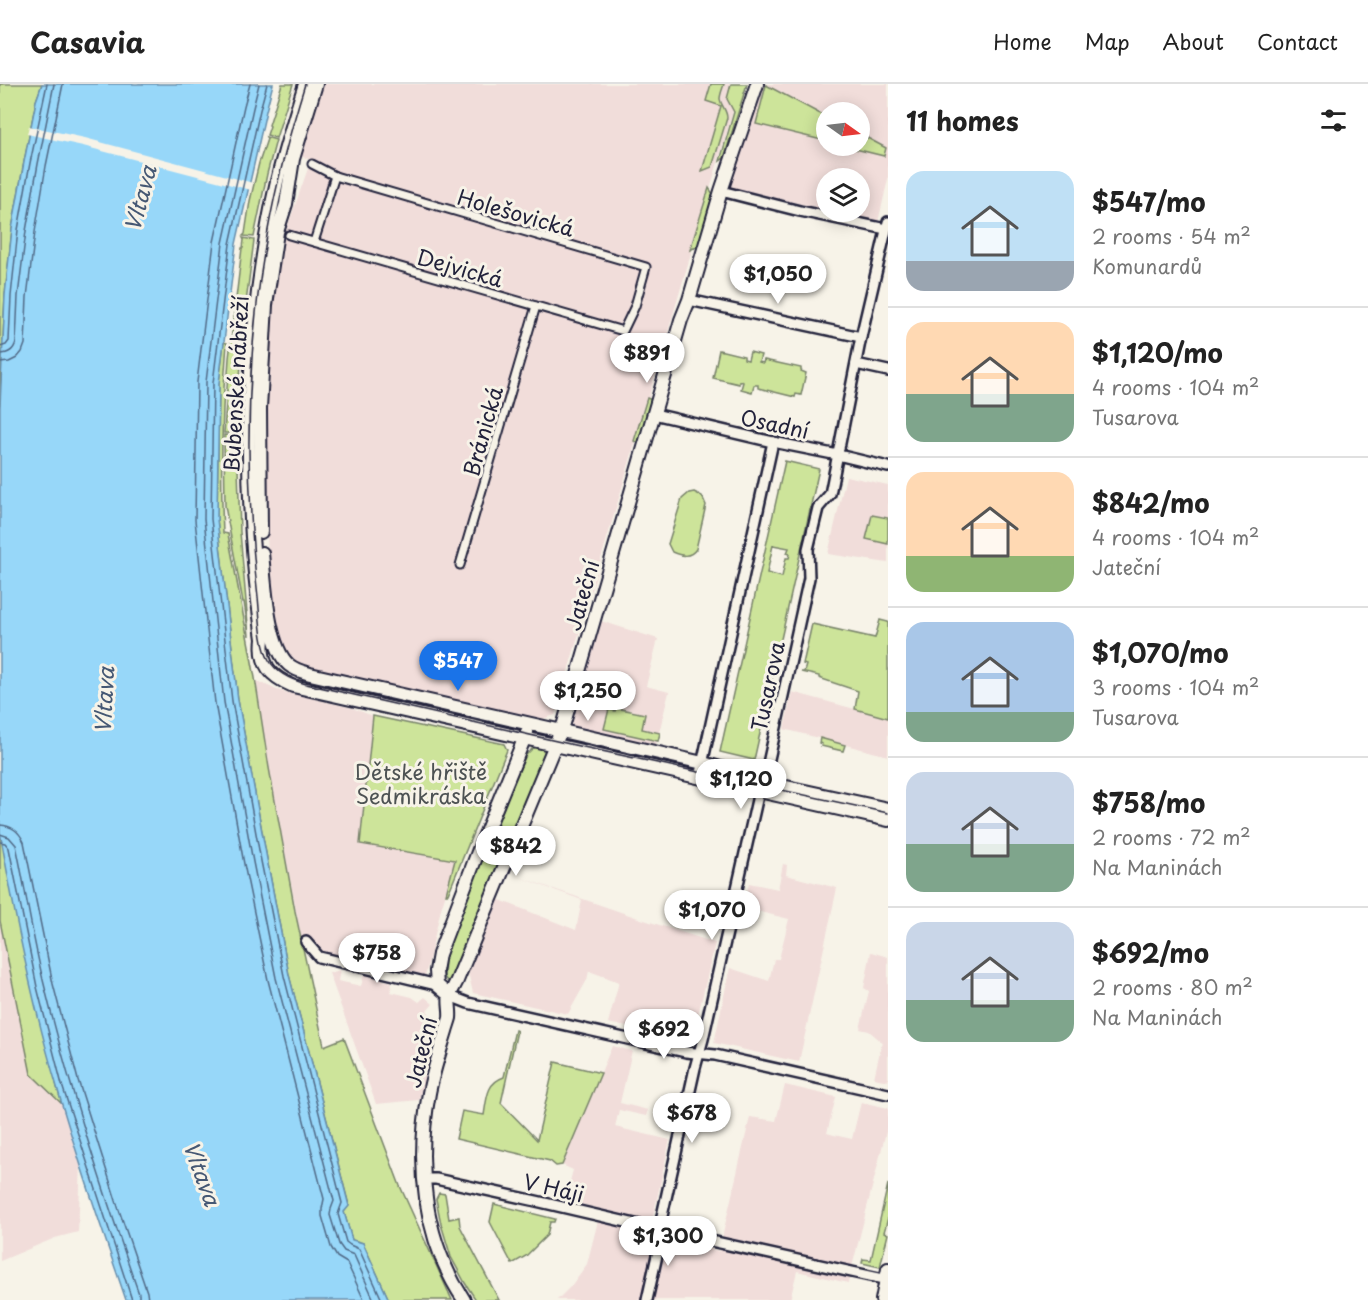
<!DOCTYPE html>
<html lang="en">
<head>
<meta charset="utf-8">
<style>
  body { margin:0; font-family:"Playpen Sans",sans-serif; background:#f2f2f2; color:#222; height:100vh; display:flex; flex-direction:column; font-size:22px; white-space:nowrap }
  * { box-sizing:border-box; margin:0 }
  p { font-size:20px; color:#767676 }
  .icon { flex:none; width:33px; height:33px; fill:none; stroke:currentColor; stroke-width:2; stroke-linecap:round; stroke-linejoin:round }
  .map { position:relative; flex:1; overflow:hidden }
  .side { display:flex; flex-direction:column; background:#fff; width:480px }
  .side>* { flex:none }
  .needle { width:39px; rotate:104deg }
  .fabs { position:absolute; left:816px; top:18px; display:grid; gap:12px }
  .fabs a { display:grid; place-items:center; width:54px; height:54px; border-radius:50%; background:#fff; box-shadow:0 3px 15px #0003; font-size:30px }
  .price { position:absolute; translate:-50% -51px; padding:0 14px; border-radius:21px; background:#fff; color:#222; font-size:20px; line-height:39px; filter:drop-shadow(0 2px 3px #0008) }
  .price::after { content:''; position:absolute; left:50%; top:36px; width:18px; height:14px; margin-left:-9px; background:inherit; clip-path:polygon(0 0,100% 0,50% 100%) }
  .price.active { background:#1a73e8; color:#fff }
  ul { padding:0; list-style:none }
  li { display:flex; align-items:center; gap:18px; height:150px; padding:0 18px }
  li+li { border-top:2px solid #e0e0e0 }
  li span { display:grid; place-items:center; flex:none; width:168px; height:120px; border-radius:18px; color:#555 }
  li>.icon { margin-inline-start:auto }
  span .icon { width:72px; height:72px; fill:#fffc; stroke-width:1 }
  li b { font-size:26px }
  h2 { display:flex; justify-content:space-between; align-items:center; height:72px; padding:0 18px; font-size:26px }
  header { display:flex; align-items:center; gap:36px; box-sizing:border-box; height:84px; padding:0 30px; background:#fff; border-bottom:2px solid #e0e0e0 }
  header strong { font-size:28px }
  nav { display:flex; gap:33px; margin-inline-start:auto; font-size:21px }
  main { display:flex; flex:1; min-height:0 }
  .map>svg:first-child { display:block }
</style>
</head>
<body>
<header>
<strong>Casavia</strong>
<nav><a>Home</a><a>Map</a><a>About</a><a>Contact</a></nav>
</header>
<main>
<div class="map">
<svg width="888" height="1216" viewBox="0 0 888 1216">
  <rect width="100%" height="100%" fill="#f7f3e8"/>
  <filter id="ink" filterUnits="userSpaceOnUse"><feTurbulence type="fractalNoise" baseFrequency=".0167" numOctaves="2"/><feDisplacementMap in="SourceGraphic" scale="12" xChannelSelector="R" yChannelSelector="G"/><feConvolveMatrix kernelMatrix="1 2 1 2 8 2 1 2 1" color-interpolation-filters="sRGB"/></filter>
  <g filter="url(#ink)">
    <g fill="#f1ddda" fill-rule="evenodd">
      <polygon points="323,0 741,0 555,631 540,636 320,588 289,575 279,560 269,487 263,381 264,325 273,203 282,158 311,76 300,72"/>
      <path d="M762 0H888V95L878 138 834 128H860V94H826V126L730 103ZM826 28H860V62H826Z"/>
      <polygon points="846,392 888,401 888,479 828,470"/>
      <polygon points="601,537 658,555 646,602 669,608 655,665 571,644"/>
      <polygon points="255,596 277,606 352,624 373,632 360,760 456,776 441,825 425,893 303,864 269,684"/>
      <polygon points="792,608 888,634 888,672 784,645"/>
      <polygon points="783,780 787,781 786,791 837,804 799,978 714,959 730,884 769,897 774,875 779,875 789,835 744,824 749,799 778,805"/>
      <polygon points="513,791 644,836 715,859 692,957 608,939 619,898 589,887 587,896 568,930 473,909 468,888 497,815 576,846 582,816"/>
      <polygon points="0,837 31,990 62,1020 81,1081 78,1148 55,1154 0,1177"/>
      <polygon points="871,868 888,873 888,997 874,994 882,958 869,947 860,945 869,907 864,904"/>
      <polygon points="340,886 338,897 361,902 364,891 392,898 391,908 412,913 419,918 425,913 433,920 427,927 431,931 426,946 435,949 419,1016 376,1020 329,889"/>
      <polygon points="612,962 632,967 620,1019 648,1026 646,1032 619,1026 615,1043 670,1056 649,1151 719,1167 750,1033 776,1037 785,1001 836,1013 827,1049 834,1051 852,1055 861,1018 888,1024 888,1040 848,1199 797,1187 790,1216 557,1216 571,1202 587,1180 601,1125 565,1116 573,1086 562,1081"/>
    </g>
    <g fill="#cde49a" stroke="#78836a" stroke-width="1.5" fill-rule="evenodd">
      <polygon points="0,0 42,0 36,17 24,78 12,145 5,211 0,322"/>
      <polygon points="282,0 293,0 276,54 267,51 270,42 269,41"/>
      <path d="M711 0H724C723 4 720 10 720 15 721 22 727 26 727 34L712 83 702 87 721 22 706 17Z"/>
      <polygon points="731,0 747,0 724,74 720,77 734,28 727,15"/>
      <polygon points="766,1 826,33 826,57 756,40"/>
      <polygon points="860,50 886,64 884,72 843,62 860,62"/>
      <polygon points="266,53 276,56 267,90 254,153 243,152 245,150 250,117 259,79 267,55"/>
      <polygon points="709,104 713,110 713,114 701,157 698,162 690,166"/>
      <polygon points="243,154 254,156 243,242 237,349 224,349 229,274 242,164 243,164 244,156"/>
      <path d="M224 258 227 259C222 322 220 385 223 449L228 450 255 594 269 684 295 827 324 962 344 954 400 1102 452 1216H389L363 1159 352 1156 344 1128 349 1121 289 891 267 775 238 616 217 435 219 299Z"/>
      <polygon points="719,266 744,272 744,275 748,276 750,268 761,271 759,278 763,279 764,276 801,284 801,287 806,289 801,311 796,310 795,313 758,304 758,301 754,301 752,308 741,305 743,298 739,297 739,300 713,294"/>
      <polygon points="647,314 652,316 640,359 634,357"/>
      <polygon points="224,351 237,352 240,448 249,552 244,518 243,518 225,422"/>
      <path d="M785 377 819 385 754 676 720 668ZM773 461 789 464 787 469 790 470 789 474H786L782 493 767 489Z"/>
      <path d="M694 408 702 412 706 421 696 465C690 474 681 472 672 468L668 460 682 415 689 409Z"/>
      <polygon points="872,431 888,434 888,460 866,455"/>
      <polygon points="880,536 888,538 888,634 855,625 858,607 819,594 819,592 801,588 804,588 806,581 803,580 812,540 875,554"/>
      <polygon points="616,624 645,630 642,645 660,649 658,657 604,645 609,625 615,627"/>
      <polygon points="373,632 504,660 507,666 448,810 446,810 455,776 360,760"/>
      <polygon points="820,654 845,661 843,667 821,662 822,660 819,659"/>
      <polygon points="536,661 543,662 545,666 542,675 452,895 447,897 444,893 445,875 461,826 509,709 526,671"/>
      <polygon points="0,748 57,1003 62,1020 31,990 0,837"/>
      <path d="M515 946 517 947 501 1019 537 1056 555 978 601 989 562 1081 556 1082 550 1077 456 1055 462 1027 484 1031C487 1015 486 999 504 993Z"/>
      <polygon points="888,1100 888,1134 884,1148 888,1150 880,1183 862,1179 863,1175 871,1176"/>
      <polygon points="439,1109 445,1110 449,1135 459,1133 460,1142 499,1216 476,1216 465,1199 451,1173 441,1140 436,1115"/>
      <polygon points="494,1120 555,1135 554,1138 550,1138 547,1151 526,1172 512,1180 490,1138"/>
    </g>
    <path fill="#97d7f9" stroke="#688fad" stroke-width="1.5" d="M42 0H273L266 27 236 160 219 299 217 435 238 616 267 775 289 891 349 1122 344 1128 352 1156 363 1159 389 1216H126C102 1145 77 1075 57 1003 32 919 15 834 0 748V322L5 211 12 145 24 78 36 17Z"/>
    <polygon fill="#f7f3e8" points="29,42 85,54 253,99 251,106 83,62 27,50"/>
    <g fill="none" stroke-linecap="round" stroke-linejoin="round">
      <g stroke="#516a87" stroke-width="1.5">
        <polyline points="250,0 244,22 214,158 197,298 195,436 215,619 244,780 268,896 324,1115 322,1125 322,1132 331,1163 337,1173 347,1179 364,1216"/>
        <polyline points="259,0 253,24 223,159 206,298 204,435 224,618 253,778 276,894 334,1117 331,1125 330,1131 339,1160 344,1167 354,1171 374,1216"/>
        <polyline points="267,0 260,26 230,160 213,299 211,435 232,617 261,777 284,892 342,1119 338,1130 346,1158 350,1161 359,1165 382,1216"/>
        <polyline points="0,263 6,261 9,257 11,212 18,146 30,79 47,0"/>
        <path d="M0 270C8 270 14 266 16 258L18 212 26 147 38 80 54 0"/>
        <polyline points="0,279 9,278 17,274 22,268 25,260 27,213 35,148 46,82 63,0"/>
        <path d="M0 741C12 742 19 747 24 758L53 900 78 996 118 1123 147 1208 148 1216"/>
        <path d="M0 750 9 753 16 761C26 808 33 857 45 904 70 1007 104 1109 139 1210V1216"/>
        <polyline points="0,758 5,759 9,764 37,903 62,1001 132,1216"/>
      </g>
      <g stroke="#22223b" stroke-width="11">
        <g id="pedestrian">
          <polyline points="289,151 623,247 635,222 646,183 335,92 312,80"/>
          <polyline points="314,158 335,92"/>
          <polyline points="460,481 536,222"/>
        </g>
      </g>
      <g stroke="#22223b" stroke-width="14">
        <g id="minor">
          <polyline points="721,107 800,127 886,145"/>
          <polyline points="689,216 861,253"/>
          <polyline points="856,280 888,287"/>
          <polyline points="654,330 773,358 838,371 888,383"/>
          <polyline points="699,694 773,358"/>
          <polyline points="306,858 319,873 437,901"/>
          <polyline points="450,912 468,919 686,968 715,971 888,1010"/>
          <polyline points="423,1095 436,1095 536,1117 661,1146 888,1196"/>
          <polyline points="647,1216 660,1158 662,1132 695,984 703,955 759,707 767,684 809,494 808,465 818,424 830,410 861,253 888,138"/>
        </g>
      </g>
      <g stroke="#22223b" stroke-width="16">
        <g id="tertiary">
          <path d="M305 0C295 32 285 64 277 97 244 243 241 406 263 555 260 581 270 592 293 602L888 736"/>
          <polyline points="261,448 260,324 266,221 277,148 286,120 293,75 316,0"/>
          <path d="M262 469C265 497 267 562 289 581 295 586 303 588 310 590L703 679 782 702 888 725"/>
          <polyline points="450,912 437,901 436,887 439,870 478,768 527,648"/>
          <path d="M464 1216C423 1155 416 1079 429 1009 433 988 440 967 446 947 447 943 449 938 450 934 451 926 448 918 450 911 452 905 456 900 458 894L564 639 681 236 689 216 721 107 757 0"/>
          <polyline points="882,1216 888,1185"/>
        </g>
      </g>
      <use href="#pedestrian" stroke="#f7f3e8" stroke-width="7"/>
      <use href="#minor" stroke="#f7f3e8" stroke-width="9"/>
      <use href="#tertiary" stroke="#f7f3e8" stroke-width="12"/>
      <path stroke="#22223b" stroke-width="1.5" d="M305 0C290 48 277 96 268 146 246 266 244 392 258 513 260 531 260 560 269 576 277 590 291 596 306 600L574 661 888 729"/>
    </g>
  </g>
  <g text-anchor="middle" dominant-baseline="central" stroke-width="6" stroke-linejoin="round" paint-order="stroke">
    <g font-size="21" fill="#22223b" stroke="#f7f3e8">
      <text transform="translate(516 128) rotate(16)">Holešovická</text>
      <text transform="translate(460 183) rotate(16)">Dejvická</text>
      <text transform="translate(235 300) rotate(-87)">Bubenské nábřeží</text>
      <text transform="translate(775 339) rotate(12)">Osadní</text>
      <text transform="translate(482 347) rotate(-74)">Bránická</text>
      <text transform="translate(581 511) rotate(-74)">Jateční</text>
      <text transform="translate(767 602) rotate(-78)">Tusarova</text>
      <text transform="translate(420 968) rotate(-76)">Jateční</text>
      <text transform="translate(554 1103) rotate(13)">V Háji</text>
    </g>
    <g font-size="21" fill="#4d5253" stroke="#f7f3e8">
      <text x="421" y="687">Dětské hřiště<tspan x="421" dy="24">Sedmikráska</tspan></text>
    </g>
    <g font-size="22" font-style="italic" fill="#455874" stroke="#f7f3e8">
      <text transform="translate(139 114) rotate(-75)">Vltava</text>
      <text transform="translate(103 616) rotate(-87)">Vltava</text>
      <text transform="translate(203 1089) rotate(70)">Vltava</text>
    </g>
  </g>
</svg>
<div class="fabs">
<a><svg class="needle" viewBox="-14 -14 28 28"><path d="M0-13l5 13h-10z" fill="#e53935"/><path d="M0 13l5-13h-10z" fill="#767676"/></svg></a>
<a><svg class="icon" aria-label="layers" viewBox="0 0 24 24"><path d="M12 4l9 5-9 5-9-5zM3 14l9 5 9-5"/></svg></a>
</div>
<b class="price" style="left:778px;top:221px">$1,050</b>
<b class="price" style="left:647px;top:300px">$891</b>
<b class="price active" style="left:458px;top:608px">$547</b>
<b class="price" style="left:588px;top:638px">$1,250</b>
<b class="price" style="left:741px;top:726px">$1,120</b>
<b class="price" style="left:516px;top:793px">$842</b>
<b class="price" style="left:712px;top:857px">$1,070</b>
<b class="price" style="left:377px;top:900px">$758</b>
<b class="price" style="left:664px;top:976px">$692</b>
<b class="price" style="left:692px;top:1060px">$678</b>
<b class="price" style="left:668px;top:1183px">$1,300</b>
</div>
<section class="side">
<h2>11 homes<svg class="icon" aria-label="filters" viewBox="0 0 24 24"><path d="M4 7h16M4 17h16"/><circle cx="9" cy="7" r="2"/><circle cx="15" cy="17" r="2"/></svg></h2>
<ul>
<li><span style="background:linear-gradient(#bfe0f5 75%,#9aa5b1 0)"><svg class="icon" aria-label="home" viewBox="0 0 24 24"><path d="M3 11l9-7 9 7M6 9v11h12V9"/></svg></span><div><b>$547/mo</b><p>2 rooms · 54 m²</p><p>Komunardů</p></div></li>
<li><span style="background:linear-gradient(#ffd9b3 60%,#7fa58c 0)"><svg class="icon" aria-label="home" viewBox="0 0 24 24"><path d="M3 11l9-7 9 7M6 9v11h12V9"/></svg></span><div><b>$1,120/mo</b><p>4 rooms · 104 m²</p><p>Tusarova</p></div></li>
<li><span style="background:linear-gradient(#ffd9b3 70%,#8fb573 0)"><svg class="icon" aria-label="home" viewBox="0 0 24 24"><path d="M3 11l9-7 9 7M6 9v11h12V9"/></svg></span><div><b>$842/mo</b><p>4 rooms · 104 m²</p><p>Jateční</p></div></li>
<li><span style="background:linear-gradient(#a9c7e8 75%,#7fa58c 0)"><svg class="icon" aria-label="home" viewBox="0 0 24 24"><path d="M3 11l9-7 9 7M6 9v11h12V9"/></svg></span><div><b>$1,070/mo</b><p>3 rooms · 104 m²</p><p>Tusarova</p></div></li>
<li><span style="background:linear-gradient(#c9d6e8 60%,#7fa58c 0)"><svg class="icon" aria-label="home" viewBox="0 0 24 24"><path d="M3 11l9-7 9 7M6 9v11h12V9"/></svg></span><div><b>$758/mo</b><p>2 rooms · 72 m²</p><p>Na Maninách</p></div></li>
<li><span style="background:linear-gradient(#c9d6e8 65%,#7fa58c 0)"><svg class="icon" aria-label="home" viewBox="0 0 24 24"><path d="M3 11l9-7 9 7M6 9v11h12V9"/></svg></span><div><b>$692/mo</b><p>2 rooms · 80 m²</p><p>Na Maninách</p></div></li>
</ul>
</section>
</main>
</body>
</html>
